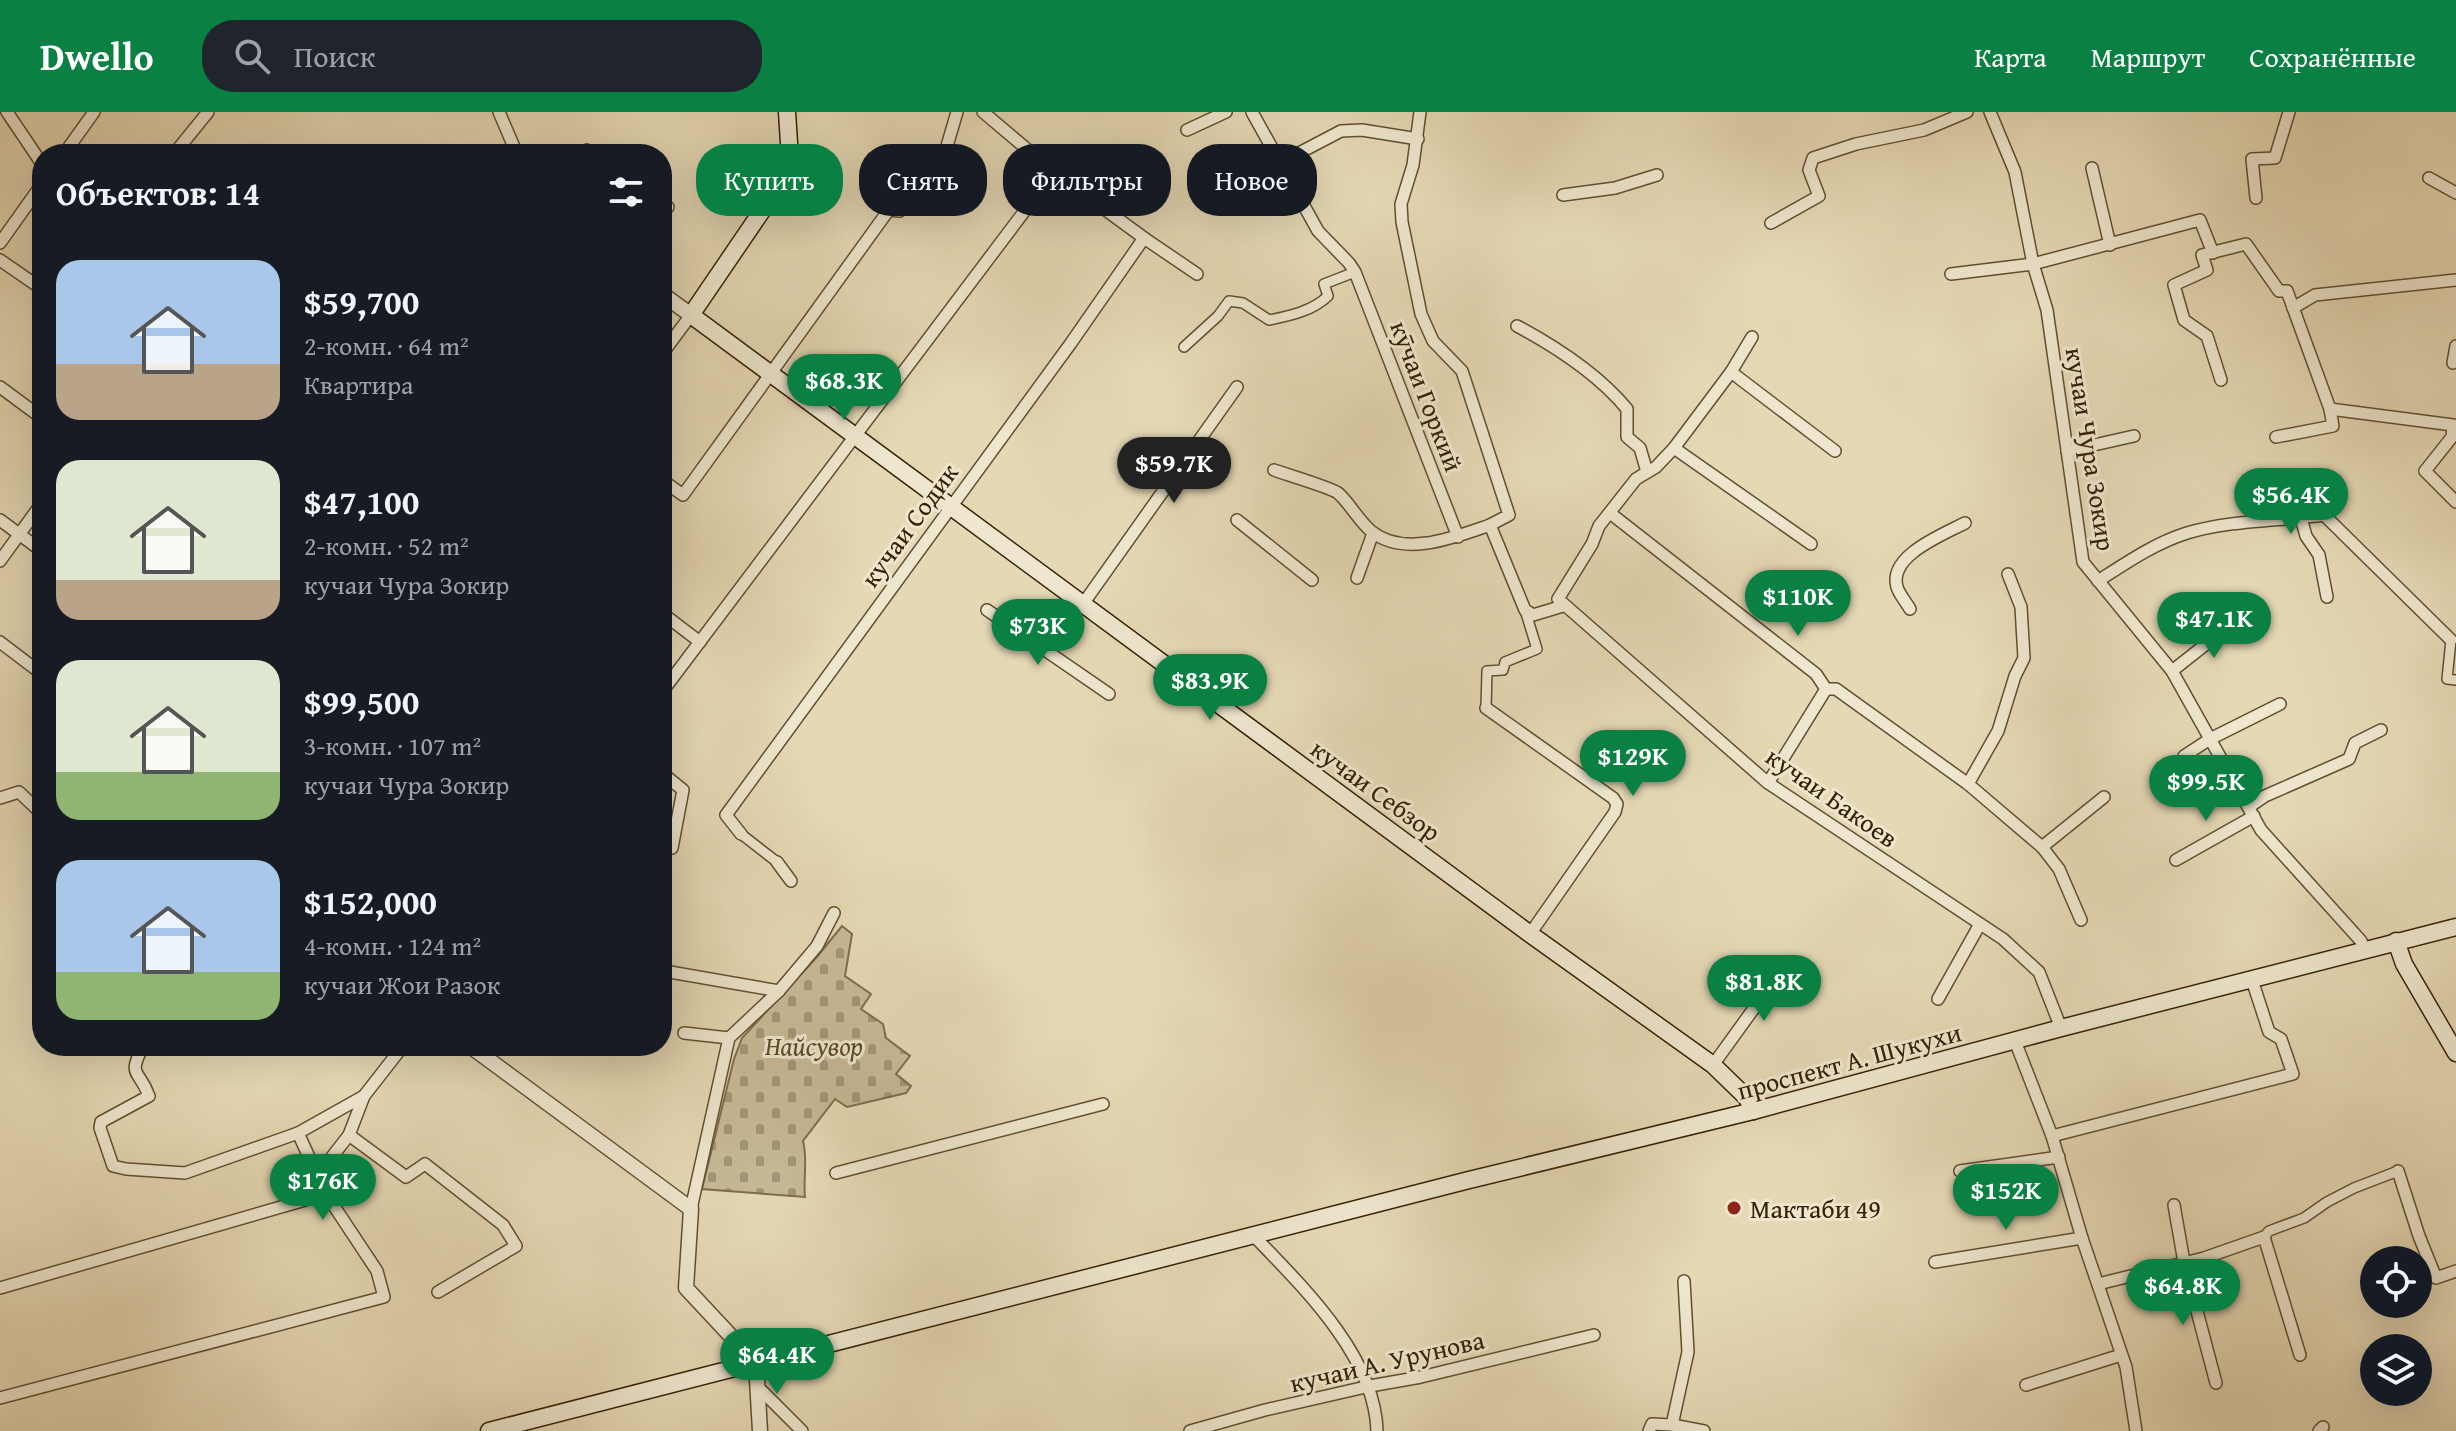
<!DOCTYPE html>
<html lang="ru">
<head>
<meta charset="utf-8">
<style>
  body { margin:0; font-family:"Gentium Book Plus",serif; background:#20242c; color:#f1f3f6; height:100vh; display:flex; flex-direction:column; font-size:30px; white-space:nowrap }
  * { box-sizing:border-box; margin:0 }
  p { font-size:26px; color:#9ea1a6 }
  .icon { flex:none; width:44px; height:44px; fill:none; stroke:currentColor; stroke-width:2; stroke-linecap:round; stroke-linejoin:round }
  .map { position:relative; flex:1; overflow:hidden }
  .drawer { position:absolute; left:32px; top:32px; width:640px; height:912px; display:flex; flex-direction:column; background:#171b24; border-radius:32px; box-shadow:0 8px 32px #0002 }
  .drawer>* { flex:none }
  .hud { position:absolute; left:696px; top:32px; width:760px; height:72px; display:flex; gap:16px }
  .controls { position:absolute; left:2360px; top:1134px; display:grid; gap:16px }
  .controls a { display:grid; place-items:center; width:72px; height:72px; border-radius:50%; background:#171b24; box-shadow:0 8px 32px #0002; font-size:40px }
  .price { position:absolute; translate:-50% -68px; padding:0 18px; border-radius:28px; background:#0b8043; color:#fff; font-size:26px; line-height:52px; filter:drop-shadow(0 2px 4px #0008) }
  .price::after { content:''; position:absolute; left:50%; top:48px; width:24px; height:18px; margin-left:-12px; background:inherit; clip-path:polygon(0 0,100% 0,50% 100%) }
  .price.current { background:#222; color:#fff }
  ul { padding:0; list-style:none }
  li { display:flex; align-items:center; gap:24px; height:200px; padding:0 24px }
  li span { display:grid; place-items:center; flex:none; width:224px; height:160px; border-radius:24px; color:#555 }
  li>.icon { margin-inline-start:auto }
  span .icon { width:96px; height:96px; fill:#fffc; stroke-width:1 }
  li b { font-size:34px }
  h2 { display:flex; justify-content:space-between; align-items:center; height:96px; padding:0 24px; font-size:34px }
  .pill { padding:0 28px; border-radius:32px; background:#171b24; box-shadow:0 8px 32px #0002; font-size:28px; line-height:72px }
  .pill.current { background:#0b8043; color:#fff }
  header { display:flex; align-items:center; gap:48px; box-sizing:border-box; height:112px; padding:0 40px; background:#0b8043; color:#fff }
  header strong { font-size:38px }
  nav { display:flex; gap:44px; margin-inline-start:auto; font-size:28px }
  .search { width:560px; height:72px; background:#20242c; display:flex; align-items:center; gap:20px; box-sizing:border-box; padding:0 28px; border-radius:32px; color:#9ea1a6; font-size:30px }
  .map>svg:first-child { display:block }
</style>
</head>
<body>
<header>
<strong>Dwello</strong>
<div class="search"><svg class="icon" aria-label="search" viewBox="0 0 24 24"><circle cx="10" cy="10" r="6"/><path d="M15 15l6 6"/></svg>Поиск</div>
<nav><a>Карта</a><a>Маршрут</a><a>Сохранённые</a></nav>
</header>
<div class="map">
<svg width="2456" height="1319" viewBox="0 0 2456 1319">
  <defs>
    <pattern id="cemetery-stones" width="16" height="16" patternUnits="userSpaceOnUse" patternTransform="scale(2)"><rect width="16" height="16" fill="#c7b996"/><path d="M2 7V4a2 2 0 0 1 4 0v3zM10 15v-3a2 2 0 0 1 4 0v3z" fill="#a29678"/></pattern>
  </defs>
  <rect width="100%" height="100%" fill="#e5d8b4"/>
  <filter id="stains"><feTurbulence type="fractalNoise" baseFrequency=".0025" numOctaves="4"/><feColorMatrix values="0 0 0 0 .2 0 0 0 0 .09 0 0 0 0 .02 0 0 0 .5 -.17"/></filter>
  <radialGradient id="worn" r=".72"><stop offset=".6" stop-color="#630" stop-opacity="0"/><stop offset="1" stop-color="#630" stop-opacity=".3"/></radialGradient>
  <path fill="url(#cemetery-stones)" stroke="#7e6d4c" stroke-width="2" d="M842 814 852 822 845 864 871 882 861 897 883 912 886 926 910 944 896 962 911 974 906 981 847 995 835 987 803 1029C808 1048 803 1066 805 1085L702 1077 734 947 742 926 816 846Z"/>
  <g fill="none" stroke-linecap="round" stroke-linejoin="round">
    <g stroke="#614f2f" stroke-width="12">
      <g id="pedestrian">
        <polyline points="888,99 900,100 936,53"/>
        <path d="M1184 235 1218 204 1229 189 1243 191 1269 208C1289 204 1313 199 1328 184L1324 172 1355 160"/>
        <polyline points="2451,528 2447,567 2456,568"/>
        <polyline points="1486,596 1487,559 1503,558 1505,550 1537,537 1525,498"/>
        <polyline points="741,722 777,750"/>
        <polyline points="2264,1125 2269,1119 2304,1106 2327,1090 2354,1076 2398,1059"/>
      </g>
    </g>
    <g stroke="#614f2f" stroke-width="14">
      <g id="minor">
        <polyline points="7,0 42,52"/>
        <polyline points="499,0 517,42"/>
        <polyline points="983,0 1054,60 1144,126"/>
        <polyline points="1252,0 1318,119 1349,151 1355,160 1458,425"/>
        <polyline points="1420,0 1413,53 1401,92 1402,110 1421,202 1433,229 1462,259 1509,403 1490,413"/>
        <polyline points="1990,0 2015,60 2033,152 2047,198 2083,450 2172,559 2261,718 2361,829 2365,838"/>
        <polyline points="1187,18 1226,0"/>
        <polyline points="64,42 94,0"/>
        <polyline points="174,42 208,0"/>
        <polyline points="581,42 587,38"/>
        <polyline points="1280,51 1341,19 1362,18 1418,27"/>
        <polyline points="936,53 947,34 957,0"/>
        <polyline points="2092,56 2110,133"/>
        <polyline points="2429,66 2456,81"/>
        <polyline points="1563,83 1615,76 1657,63"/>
        <polyline points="2256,86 2252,47 2275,46 2289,0"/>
        <polyline points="662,102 668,95"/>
        <polyline points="1771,111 1819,84 1809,58 1813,46 1856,32 1924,18 1967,0"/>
        <polyline points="0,131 42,72"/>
        <polyline points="0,148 42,177"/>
        <polyline points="1951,162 2033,152 2200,108 2213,141"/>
        <polyline points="2293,196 2315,183 2456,168"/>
        <path d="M1517 214C1558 236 1598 262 1627 297V325L1640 336 1647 360"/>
        <polyline points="1752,225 1731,260 1674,336 1656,355 1636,367 1599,414 1592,432 1558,487 1768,671 2003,827 2039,860 2061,916"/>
        <polyline points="662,242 691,203"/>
        <polyline points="2453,251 2456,234"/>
        <polyline points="1731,260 1835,339"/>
        <polyline points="2221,268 2207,224 2184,208 2174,173 2207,158 2202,143 2246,132 2279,179 2287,179 2330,297 2453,313 2452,325 2425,359 2456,390"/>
        <polyline points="0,275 42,306"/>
        <polyline points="2276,325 2333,314 2330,297"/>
        <polyline points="1674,336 1811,432"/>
        <polyline points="2067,339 2134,324"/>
        <path d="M1274 358C1285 362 1332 376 1338 381 1348 389 1358 408 1371 419 1404 446 1455 425 1490 413L1525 498 1533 503 1563 494"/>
        <polyline points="662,368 683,383 888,99"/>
        <polyline points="1610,401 1816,562 1826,577 1836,577 1968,672 2042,735 2059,757 2081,808"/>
        <polyline points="2301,406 2306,424 2319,443 2327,485"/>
        <polyline points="0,408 42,439"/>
        <polyline points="1237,408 1312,468"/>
        <polyline points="0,449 42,391"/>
        <polyline points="1357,466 1373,421"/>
        <path d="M2098 469C2126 451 2155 431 2187 421 2231 408 2279 409 2324 403L2451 528"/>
        <polyline points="1083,492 1237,275"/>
        <path d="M1910 497C1906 490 1899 482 1897 475 1888 444 1942 423 1965 411"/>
        <polyline points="987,498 1109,582"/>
        <polyline points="662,501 700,530"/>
        <polyline points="0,530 42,562"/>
        <polyline points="2172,559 2234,510"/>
        <polyline points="662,580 1054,60"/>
        <polyline points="1486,596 1613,686 1617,692 1615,700 1530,822"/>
        <polyline points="2184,644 2210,627 2280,592"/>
        <polyline points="662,661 683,678 672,736"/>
        <polyline points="1768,671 1826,577"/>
        <polyline points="1968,672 1998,619 2015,564 2024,546 2021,495 2008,462"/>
        <polyline points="0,686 19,680 42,702"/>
        <polyline points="2249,695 2265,684 2349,647 2355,631 2381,618"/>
        <polyline points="741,722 726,703 1071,231 1144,126 1197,162"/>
        <polyline points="2042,735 2104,685"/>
        <polyline points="2176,748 2254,704"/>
        <polyline points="777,750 791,769"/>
        <polyline points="670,860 779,879"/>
        <polyline points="1938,887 1980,812"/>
        <polyline points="684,921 729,926"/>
        <polyline points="2015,929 2052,1024 2082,1126 2126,1255 2136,1319"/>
        <path d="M143 934C127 966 139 956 149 984L101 1010 100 1016 113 1054 126 1057 185 1061 298 1021 364 984 403 934"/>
        <polyline points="1713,953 1752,899 1791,851"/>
        <polyline points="349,1023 406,1065 425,1052 503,1113 516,1134 438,1180"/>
        <polyline points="2052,1024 2293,962 2281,927 2269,920 2252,868"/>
        <polyline points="1960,1059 2059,1045"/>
        <polyline points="2398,1059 2419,1124 2436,1166 2456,1159"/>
        <polyline points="836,1061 1103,992"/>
        <polyline points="317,1064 349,1023 364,984"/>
        <polyline points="2174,1093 2184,1150 2216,1271"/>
        <polyline points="691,1097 729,926 779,879 817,834 834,801"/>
        <path d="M1253 1123C1302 1174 1375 1244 1377 1319"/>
        <polyline points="1935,1150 2082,1126"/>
        <polyline points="2098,1172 2204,1146 2264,1125 2300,1243"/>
        <polyline points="0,1176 326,1082"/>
        <polyline points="2026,1273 2121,1243"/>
        <polyline points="757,1274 802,1319"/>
        <polyline points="0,1286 384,1185 377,1159 326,1082 298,1021"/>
        <polyline points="1672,1313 1688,1240 1684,1169"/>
        <polyline points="1190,1319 1265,1298 1370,1274 1421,1265 1594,1223"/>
        <polyline points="1649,1319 1652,1312 1672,1313 1704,1319"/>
        <polyline points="2319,1319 2323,1315"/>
      </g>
    </g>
    <g stroke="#614f2f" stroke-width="17">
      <g id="tertiary">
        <polyline points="662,182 691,203"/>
        <polyline points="470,934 691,1097 686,1176 756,1251 760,1319"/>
      </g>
    </g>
    <g stroke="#352103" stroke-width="19">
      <g id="secondary">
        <polyline points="787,0 790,47 787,62 691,203 1530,822 1713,953 1747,986 1753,999"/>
        <polyline points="2396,829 2404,852 2456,941"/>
        <polyline points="489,1319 1469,1068 1753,999 2061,916 2456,815"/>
      </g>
    </g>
    <use href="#pedestrian" stroke="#eee6ce" stroke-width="9"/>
    <use href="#minor" stroke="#eee6ce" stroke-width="11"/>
    <use href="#tertiary" stroke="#eee6ce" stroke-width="14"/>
    <use href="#secondary" stroke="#eee6ce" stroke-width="16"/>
  </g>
  <circle fill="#8f2418" stroke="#eee6ce" stroke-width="3" cx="1734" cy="1096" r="8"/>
  <g text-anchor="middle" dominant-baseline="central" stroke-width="6" stroke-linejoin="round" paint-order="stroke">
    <g font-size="26" fill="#352103" stroke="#eee6ce">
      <text transform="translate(1427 284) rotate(69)">кӯчаи Горкий</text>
      <text transform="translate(2091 337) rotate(81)">кучаи Чура Зокир</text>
      <text transform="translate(909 413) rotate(-54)">кучаи Содик</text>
      <text transform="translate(1376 678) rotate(36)">кучаи Себзор</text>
      <text transform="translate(1832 685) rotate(35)">кучаи Бакоев</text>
      <text transform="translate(1849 949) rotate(-15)">проспект А. Шукухи</text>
      <text transform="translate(1387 1249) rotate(-13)">кучаи А. Урунова</text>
    </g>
    <g font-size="26" font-style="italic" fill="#5a4728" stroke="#eee6ce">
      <text x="814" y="933">Найсувор</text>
    </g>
    <g font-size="26" fill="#352103" stroke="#eee6ce" text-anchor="start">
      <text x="1750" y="1096">Мактаби 49</text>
    </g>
  </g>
  <rect width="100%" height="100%" filter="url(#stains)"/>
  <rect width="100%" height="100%" fill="url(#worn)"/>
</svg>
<div class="controls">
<a><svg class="icon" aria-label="locate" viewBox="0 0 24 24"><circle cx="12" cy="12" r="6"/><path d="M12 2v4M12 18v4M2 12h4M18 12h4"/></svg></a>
<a><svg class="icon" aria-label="layers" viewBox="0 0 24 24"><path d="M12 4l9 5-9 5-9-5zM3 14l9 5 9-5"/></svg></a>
</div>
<b class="price" style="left:844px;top:310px">$68.3K</b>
<b class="price current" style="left:1174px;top:393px">$59.7K</b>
<b class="price" style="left:2291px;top:424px">$56.4K</b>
<b class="price" style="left:1798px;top:526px">$110K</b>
<b class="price" style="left:2214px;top:548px">$47.1K</b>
<b class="price" style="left:1038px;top:555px">$73K</b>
<b class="price" style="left:1210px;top:610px">$83.9K</b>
<b class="price" style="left:1633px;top:686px">$129K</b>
<b class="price" style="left:2206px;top:711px">$99.5K</b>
<b class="price" style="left:1764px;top:911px">$81.8K</b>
<b class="price" style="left:323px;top:1110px">$176K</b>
<b class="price" style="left:2006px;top:1120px">$152K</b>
<b class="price" style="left:2183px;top:1215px">$64.8K</b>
<b class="price" style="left:777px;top:1284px">$64.4K</b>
<div class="hud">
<a class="pill current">Купить</a>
<a class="pill">Снять</a>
<a class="pill">Фильтры</a>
<a class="pill">Новое</a>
</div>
<section class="drawer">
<h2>Объектов: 14<svg class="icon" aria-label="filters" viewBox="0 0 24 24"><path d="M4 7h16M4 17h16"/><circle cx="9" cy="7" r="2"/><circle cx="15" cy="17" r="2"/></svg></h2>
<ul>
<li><span style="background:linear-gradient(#a9c7e8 65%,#b9a48a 0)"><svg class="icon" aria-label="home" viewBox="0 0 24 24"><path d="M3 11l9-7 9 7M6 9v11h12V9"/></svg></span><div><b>$59,700</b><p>2-комн. · 64 m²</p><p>Квартира</p></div></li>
<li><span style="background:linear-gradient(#dfe7d0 75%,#b9a48a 0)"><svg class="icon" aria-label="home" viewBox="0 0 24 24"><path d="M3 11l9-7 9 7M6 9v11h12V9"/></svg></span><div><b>$47,100</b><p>2-комн. · 52 m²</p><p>кучаи Чура Зокир</p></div></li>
<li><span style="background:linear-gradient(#dfe7d0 70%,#8fb573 0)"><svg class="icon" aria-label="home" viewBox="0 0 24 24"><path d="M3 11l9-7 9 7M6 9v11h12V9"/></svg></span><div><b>$99,500</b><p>3-комн. · 107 m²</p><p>кучаи Чура Зокир</p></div></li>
<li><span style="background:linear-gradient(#a9c7e8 70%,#8fb573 0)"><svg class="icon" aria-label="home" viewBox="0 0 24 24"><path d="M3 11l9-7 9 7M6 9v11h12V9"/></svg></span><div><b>$152,000</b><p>4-комн. · 124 m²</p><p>кучаи Жои Разок</p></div></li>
</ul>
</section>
</div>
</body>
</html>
